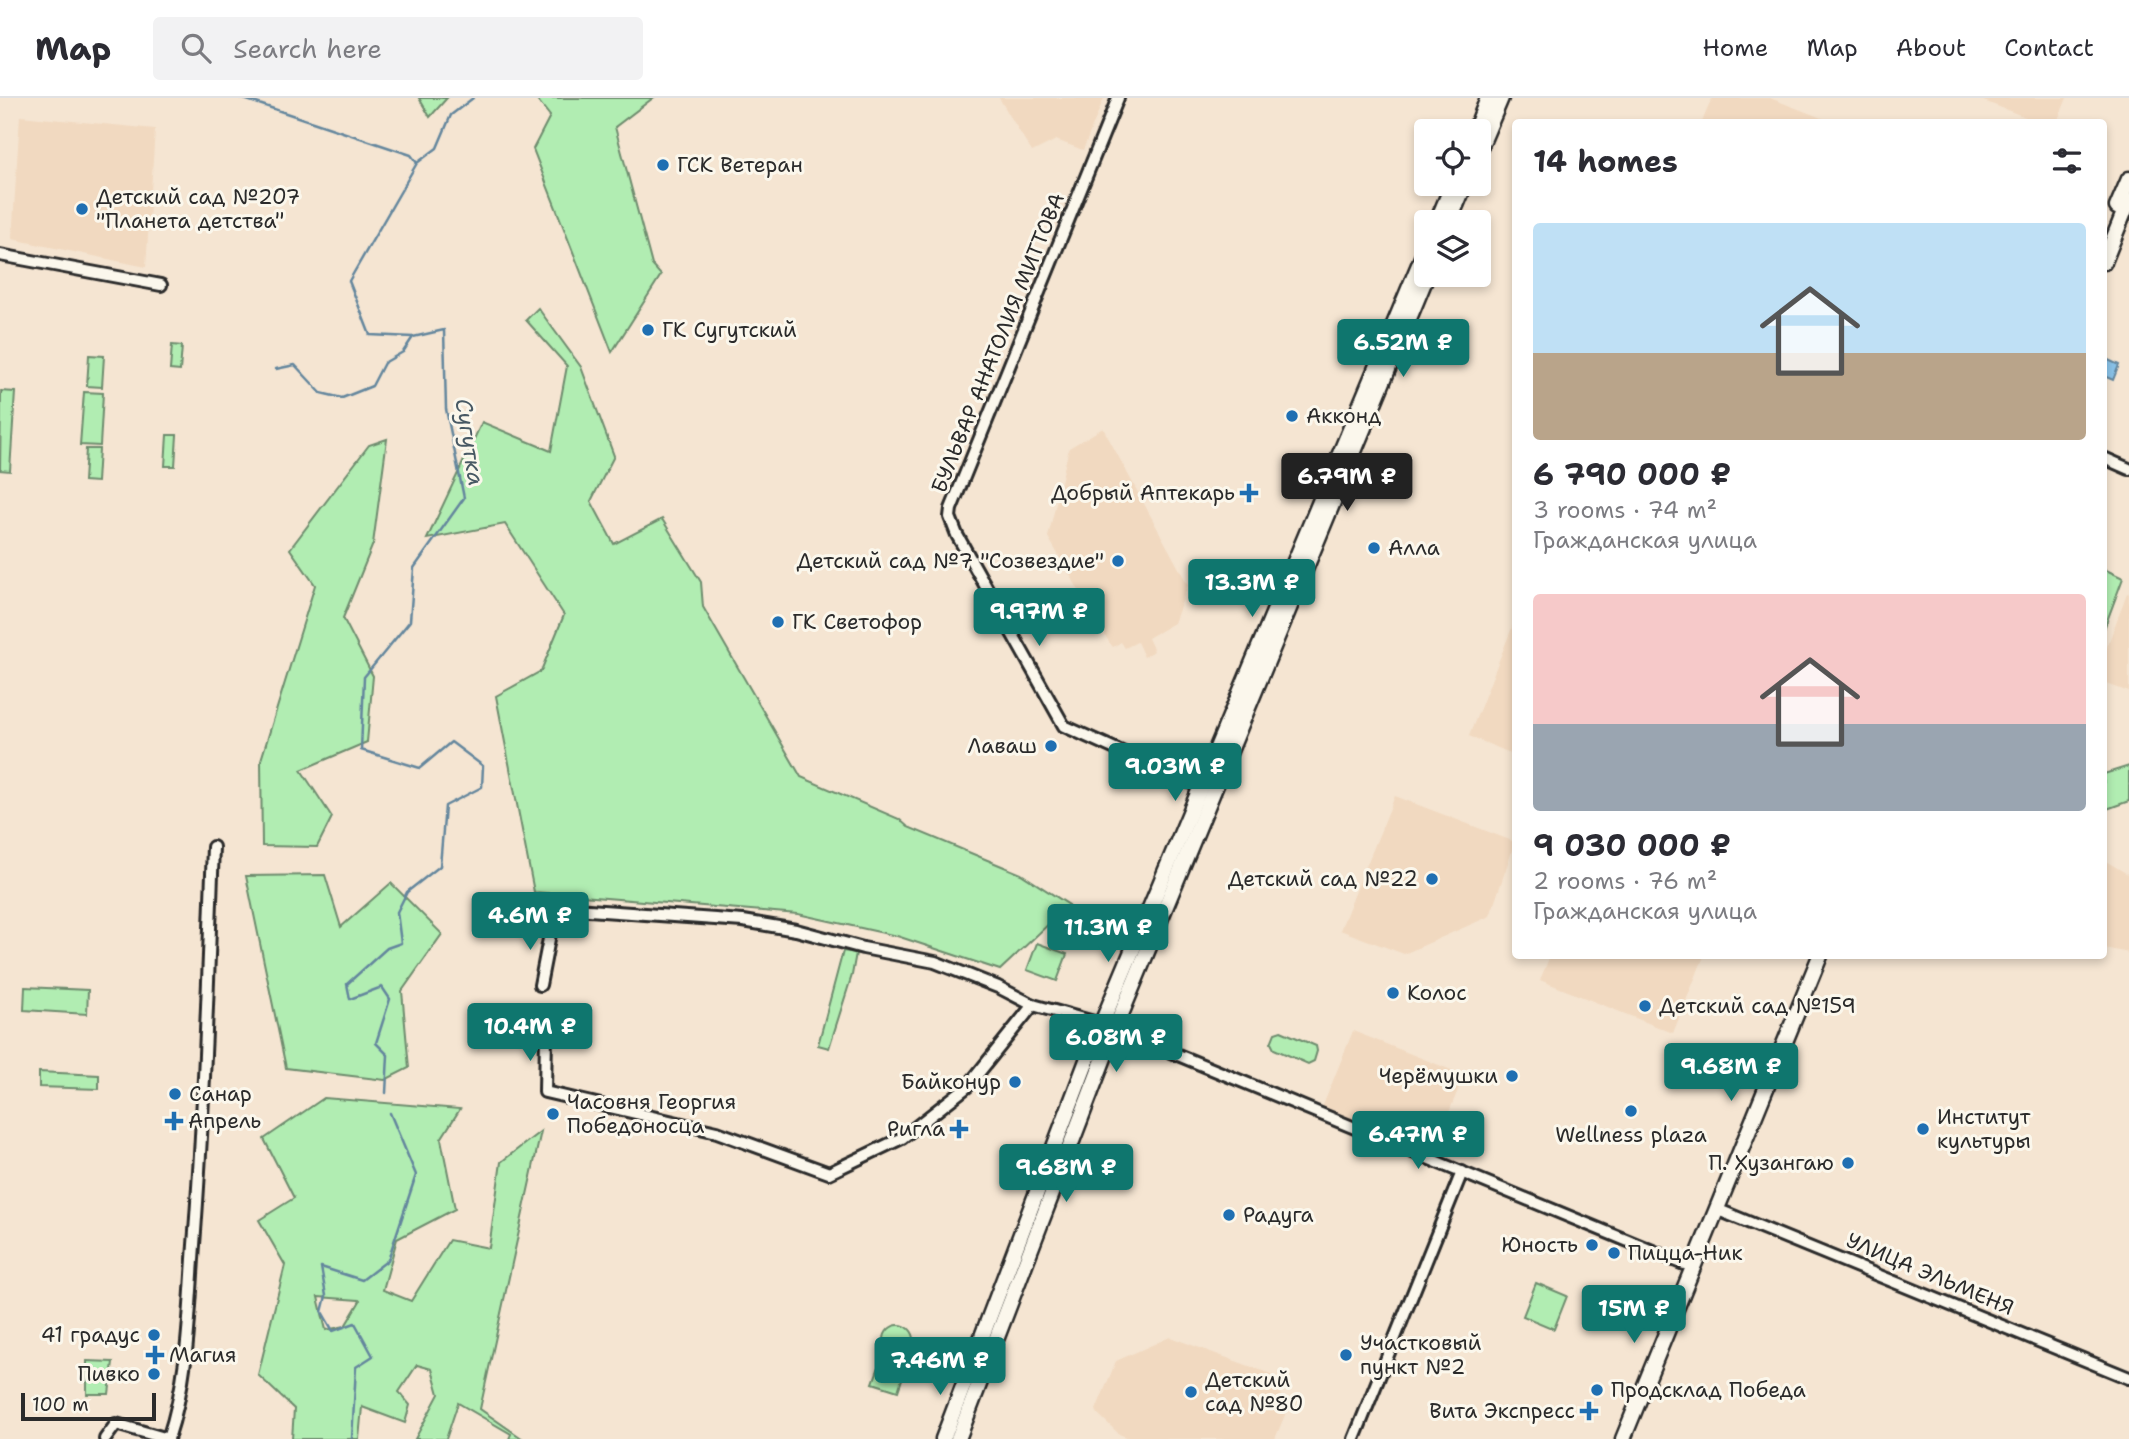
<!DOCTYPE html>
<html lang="en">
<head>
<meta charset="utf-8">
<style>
  body { margin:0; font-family:"Shantell Sans",sans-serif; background:#f2f2f3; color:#2b2b33; height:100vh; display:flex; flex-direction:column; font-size:26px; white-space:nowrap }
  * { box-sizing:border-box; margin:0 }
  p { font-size:23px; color:#7c7c81 }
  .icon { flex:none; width:38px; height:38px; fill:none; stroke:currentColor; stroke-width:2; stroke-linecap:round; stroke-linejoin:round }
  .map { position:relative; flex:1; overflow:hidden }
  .panel { position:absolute; left:1512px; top:21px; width:595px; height:840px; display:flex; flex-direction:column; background:#fff; border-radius:7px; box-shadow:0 4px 10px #0003 }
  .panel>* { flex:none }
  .buttons { position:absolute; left:1414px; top:21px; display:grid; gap:14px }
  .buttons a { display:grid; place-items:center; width:77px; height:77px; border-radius:7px; background:#fff; box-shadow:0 4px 10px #0003; font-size:35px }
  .scale { position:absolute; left:21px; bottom:18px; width:135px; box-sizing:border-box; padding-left:7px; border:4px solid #2b2b2b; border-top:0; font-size:19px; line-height:24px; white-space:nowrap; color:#2b2b2b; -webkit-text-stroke:5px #fbf7ec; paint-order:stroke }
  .price { position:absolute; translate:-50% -60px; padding:0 16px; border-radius:7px; background:#0f766e; color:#fff; font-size:23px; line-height:46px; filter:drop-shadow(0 2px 4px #0008) }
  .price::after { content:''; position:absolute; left:50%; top:42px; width:21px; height:16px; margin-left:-10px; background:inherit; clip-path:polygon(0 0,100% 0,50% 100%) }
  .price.selected { background:#222; color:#fff }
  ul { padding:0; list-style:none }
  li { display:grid; align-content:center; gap:14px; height:371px; padding:0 21px }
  li span { display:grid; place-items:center; height:217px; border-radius:7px; color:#555 }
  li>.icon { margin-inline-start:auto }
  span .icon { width:126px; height:126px; fill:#fffc; stroke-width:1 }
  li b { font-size:30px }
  h2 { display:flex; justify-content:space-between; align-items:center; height:84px; padding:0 21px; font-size:30px }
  header { display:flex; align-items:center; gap:42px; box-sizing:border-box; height:98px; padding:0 35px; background:#fff; border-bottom:2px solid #e1e1e2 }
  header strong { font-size:33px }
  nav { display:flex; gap:38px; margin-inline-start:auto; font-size:24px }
  .search { width:490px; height:63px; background:#f2f2f3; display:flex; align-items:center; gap:18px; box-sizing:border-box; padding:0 24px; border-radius:7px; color:#7c7c81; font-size:26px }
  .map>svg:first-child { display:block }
</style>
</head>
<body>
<header>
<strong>Map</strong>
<div class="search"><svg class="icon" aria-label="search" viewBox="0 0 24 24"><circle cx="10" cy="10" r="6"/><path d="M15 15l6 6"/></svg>Search here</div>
<nav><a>Home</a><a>Map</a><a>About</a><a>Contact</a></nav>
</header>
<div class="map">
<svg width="2129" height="1341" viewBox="0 0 2129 1341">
  <rect width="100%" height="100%" fill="#f5e5d2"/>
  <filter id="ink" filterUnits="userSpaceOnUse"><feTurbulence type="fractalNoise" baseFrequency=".0143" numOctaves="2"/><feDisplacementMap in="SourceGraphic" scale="14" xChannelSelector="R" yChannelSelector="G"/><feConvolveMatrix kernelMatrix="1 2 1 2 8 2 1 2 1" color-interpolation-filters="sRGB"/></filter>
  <g filter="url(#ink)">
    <g fill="#f1d9c0">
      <polygon points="999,0 1104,0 1083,52 1056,42 1032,54"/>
      <polygon points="1712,0 1770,0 1832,24 1702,24"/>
      <polygon points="1976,0 2067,0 2057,24 2038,24"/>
      <polygon points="20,18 155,31 146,169 12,141"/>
      <polygon points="1103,330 1188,487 1174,525 1148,540 1154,553 1144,559 1137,544 1125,550 1121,544 1113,549 1109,544 1048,439 1069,350"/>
      <polygon points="2127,495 2129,496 2129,594 2104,585 2104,557"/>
      <polygon points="1515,522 1516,657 1515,657 1469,638"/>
      <polygon points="1395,698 1515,744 1490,818 1404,856 1340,832"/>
      <polygon points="2104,762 2129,777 2129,855 2104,850"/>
      <polygon points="1550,858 1704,858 1673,935 1540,882"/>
      <polygon points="1353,933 1464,977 1433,1054 1322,1010"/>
      <polygon points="1170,1239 1271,1276 1287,1312 1275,1341 1131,1341 1119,1336 1098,1316 1096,1312 1116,1263"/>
    </g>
    <g fill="#b1edb2" stroke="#6e8c6e" stroke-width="2" fill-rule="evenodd">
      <polygon points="419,0 447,0 430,19"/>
      <polygon points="536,0 653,0 615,29 652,167 661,177 612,254 533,51 550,18"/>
      <polygon points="538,210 581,269 614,358 591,403 614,446 662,421 701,484 703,509 801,679 899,721 908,729 1021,776 1069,807 1000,872 897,838 798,816 534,794 496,598 541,573 564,517 505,426 427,441 482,324 551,353 567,268 526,222"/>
      <polygon points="172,247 182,248 180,273 170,272"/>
      <polygon points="89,257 104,258 102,289 87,288"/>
      <polygon points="1,293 15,294 10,373 0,372"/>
      <polygon points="84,294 103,295 100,348 80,347"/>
      <polygon points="167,337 177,337 175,368 165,368"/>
      <polygon points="387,341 373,446 343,520 373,578 367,644 301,672 332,719 317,749 262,748 261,662 315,487 290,451 369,347"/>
      <polygon points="86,351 99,351 97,384 84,383"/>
      <polygon points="2104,471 2123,480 2104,531"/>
      <polygon points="2129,668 2129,703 2104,712 2104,676"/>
      <polygon points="325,777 341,829 391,785 442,836 402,893 409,970 385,982 286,970 246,778"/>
      <polygon points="1037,845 1067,856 1057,883 1027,872"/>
      <polygon points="843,853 856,855 852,877 829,950 818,947"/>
      <polygon points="25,889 88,892 87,916 24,912"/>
      <polygon points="1281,933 1316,948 1317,953 1314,963 1308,966 1274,951 1271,945 1275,935"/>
      <polygon points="39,974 99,977 99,991 39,989"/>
      <path d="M324 1000 460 1011 441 1041 455 1111 397 1141 383 1192 411 1203 449 1142 489 1150 501 1064 541 1033 480 1311 523 1341H509L511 1336 458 1305 446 1341H415L439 1296 432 1271 417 1267 399 1294 410 1307 405 1325 362 1309 359 1341H292L294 1311 258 1277 285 1167 259 1122 294 1100 264 1041ZM318 1199 359 1202 360 1203 345 1228 326 1232Z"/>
      <polygon points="1536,1185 1567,1198 1554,1231 1523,1218"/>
      <circle cx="899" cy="1242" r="15"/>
      <polygon points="87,1263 113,1264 109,1296 87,1296"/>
      <polygon points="881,1263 905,1272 898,1293 873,1285"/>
    </g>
    <polygon fill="#8ac3e9" stroke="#64869d" stroke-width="2" points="2104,260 2119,267 2113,282 2104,278"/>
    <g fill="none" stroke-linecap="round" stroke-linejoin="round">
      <g stroke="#64869d" stroke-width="2.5">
        <polyline points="241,0 411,57 417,65"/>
        <polyline points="276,271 295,267 321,295 342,300 372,288 384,265 403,254 413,239"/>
        <polyline points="386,995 388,957 376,945 390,901 382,889 350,901 347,886 387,850 401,845 397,814 407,794 440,768 445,708 482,689 483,668 451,644 420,670 361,652 364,579 410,523 414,470 464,400 446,311 444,232 413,239 370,237 349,183 417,65 437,50 451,17 473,0"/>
        <polyline points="352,1341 356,1269 373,1258 355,1225 333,1233 322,1214 326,1198 321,1169 362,1182 388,1162 416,1077 390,1015"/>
      </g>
      <g stroke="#2b2b2b" stroke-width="16">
        <g id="minor">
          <polyline points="1118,0 951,411 950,419 957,437 1064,628 1200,689"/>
          <polyline points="0,157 161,187"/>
          <polyline points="2104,360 2129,371"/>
          <polyline points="540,887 555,810 575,811 743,823 796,832 863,850 935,864 998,889 1033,907 1101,926"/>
          <polyline points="1115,931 1684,1166"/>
          <polyline points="546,937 545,994 717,1034 829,1075 902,1040 968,988 1033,907"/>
          <polyline points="1716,1111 2129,1280"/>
          <polyline points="105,1341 116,1326 168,1341"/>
          <path d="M168 1341C189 1278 189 1213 194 1147 204 1015 208 882 213 749"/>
          <polyline points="1354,1341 1462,1074"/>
        </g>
      </g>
      <g stroke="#2b2b2b" stroke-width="19">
        <g id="major">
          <polyline points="1475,33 1488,0"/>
          <polyline points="1479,52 1501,0"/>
          <polyline points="2117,109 2129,81"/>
          <polyline points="1437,124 1453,86"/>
          <polyline points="1449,124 1465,86"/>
          <polyline points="2104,164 2129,102"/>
          <polyline points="943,1341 1094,944 1426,150"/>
          <polyline points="958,1341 1115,931 1427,177"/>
          <polyline points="1623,1341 1820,858"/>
        </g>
      </g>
      <use href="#minor" stroke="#fbf7ec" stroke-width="10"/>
      <use href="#major" stroke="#fbf7ec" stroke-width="14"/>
    </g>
  </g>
  <g fill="#1f6fb2" stroke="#fbf7ec" stroke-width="2.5">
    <circle cx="663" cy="67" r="7"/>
    <circle cx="82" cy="111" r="7"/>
    <circle cx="648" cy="232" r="7"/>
    <circle cx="1292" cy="318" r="7"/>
    <path d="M1245.5 384.5h7v7h7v7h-7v7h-7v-7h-7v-7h7z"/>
    <circle cx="1374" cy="450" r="7"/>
    <circle cx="1118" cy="463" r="7"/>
    <circle cx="778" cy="524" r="7"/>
    <circle cx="1051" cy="648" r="7"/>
    <circle cx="1432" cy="781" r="7"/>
    <circle cx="1393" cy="895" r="7"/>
    <circle cx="1645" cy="908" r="7"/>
    <circle cx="1512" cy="978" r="7"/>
    <circle cx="1015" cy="984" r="7"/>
    <circle cx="175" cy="996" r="7"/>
    <circle cx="1631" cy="1013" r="7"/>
    <circle cx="553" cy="1016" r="7"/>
    <path d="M170.5 1012.5h7v7h7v7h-7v7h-7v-7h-7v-7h7z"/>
    <path d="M955.5 1020.5h7v7h7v7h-7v7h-7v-7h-7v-7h7z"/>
    <circle cx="1923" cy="1031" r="7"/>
    <circle cx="1848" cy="1065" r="7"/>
    <circle cx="1229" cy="1117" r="7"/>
    <circle cx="1592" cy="1147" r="7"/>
    <circle cx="1614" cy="1155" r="7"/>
    <circle cx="154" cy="1237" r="7"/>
    <path d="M151.5 1246.5h7v7h7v7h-7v7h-7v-7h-7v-7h7z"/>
    <circle cx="1346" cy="1257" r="7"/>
    <circle cx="154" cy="1276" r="7"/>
    <circle cx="1597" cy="1292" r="7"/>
    <circle cx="1191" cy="1294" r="7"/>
    <path d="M1585.5 1302.5h7v7h7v7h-7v7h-7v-7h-7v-7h7z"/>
  </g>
  <g text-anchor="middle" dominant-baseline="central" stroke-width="6" stroke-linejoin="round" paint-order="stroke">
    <g font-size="21" fill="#2b2b2b" stroke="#fbf7ec" text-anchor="start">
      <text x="677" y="67">ГСК Ветеран</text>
      <text x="96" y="99">Детский сад №207<tspan x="96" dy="24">"Планета детства"</tspan></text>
      <text x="662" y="232">ГК Сугутский</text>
      <text x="1306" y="318">Акконд</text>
      <text x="1235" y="395" text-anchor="end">Добрый Аптекарь</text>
      <text x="1388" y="450">Алла</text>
      <text x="1104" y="463" text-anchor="end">Детский сад №7 "Созвездие"</text>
      <text x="792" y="524">ГК Светофор</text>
      <text x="1037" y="648" text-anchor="end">Лаваш</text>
      <text x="1418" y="781" text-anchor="end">Детский сад №22</text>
      <text x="1407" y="895">Колос</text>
      <text x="1659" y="908">Детский сад №159</text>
      <text x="1498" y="978" text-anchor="end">Черёмушки</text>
      <text x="1001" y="984" text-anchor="end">Байконур</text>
      <text x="189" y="996">Санар</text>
      <text x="567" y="1004">Часовня Георгия<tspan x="567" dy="24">Победоносца</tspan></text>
      <text x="1937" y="1019">Институт<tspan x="1937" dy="24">культуры</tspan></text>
      <text x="188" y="1023">Апрель</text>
      <text x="945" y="1031" text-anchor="end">Ригла</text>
      <text x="1631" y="1037" text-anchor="middle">Wellness plaza</text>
      <text x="1834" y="1065" text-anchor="end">П. Хузангаю</text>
      <text x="1243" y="1117">Радуга</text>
      <text x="1578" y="1147" text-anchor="end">Юность</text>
      <text x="1628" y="1155">Пицца-Ник</text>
      <text x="140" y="1237" text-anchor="end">41 градус</text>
      <text x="1360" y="1245">Участковый<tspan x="1360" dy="24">пункт №2</tspan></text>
      <text x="169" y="1257">Магия</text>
      <text x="140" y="1276" text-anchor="end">Пивко</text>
      <text x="1205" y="1282">Детский<tspan x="1205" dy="24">сад №80</tspan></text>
      <text x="1611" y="1292">Продсклад Победа</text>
      <text x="1575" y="1313" text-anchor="end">Вита Экспресс</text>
    </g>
    <g font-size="21" fill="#2b2b2b" stroke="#fbf7ec">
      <text transform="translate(998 245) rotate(-68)">БУЛЬВАР АНАТОЛИЯ МИТТОВА</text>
      <text transform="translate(1930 1176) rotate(23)">УЛИЦА ЭЛЬМЕНЯ</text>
    </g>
    <g font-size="23" font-style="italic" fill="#485964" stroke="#fbf7ec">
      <text transform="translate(470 344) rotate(81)">Сугутка</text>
    </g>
  </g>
</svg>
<div class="buttons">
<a><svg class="icon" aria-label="locate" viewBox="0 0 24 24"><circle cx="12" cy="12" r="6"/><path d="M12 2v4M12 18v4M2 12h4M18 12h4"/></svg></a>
<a><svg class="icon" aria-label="layers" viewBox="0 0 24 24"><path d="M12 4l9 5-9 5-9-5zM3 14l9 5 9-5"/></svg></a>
</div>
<div class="scale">100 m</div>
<b class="price" style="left:1403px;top:281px">6.52M ₽</b>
<b class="price selected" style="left:1347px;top:415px">6.79M ₽</b>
<b class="price" style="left:1252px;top:521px">13.3M ₽</b>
<b class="price" style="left:1039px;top:550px">9.97M ₽</b>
<b class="price" style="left:1175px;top:705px">9.03M ₽</b>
<b class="price" style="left:530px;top:854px">4.6M ₽</b>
<b class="price" style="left:1108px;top:866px">11.3M ₽</b>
<b class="price" style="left:530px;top:965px">10.4M ₽</b>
<b class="price" style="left:1116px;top:976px">6.08M ₽</b>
<b class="price" style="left:1731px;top:1005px">9.68M ₽</b>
<b class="price" style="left:1418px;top:1073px">6.47M ₽</b>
<b class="price" style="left:1066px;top:1106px">9.68M ₽</b>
<b class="price" style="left:1634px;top:1247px">15M ₽</b>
<b class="price" style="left:940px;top:1299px">7.46M ₽</b>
<section class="panel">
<h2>14 homes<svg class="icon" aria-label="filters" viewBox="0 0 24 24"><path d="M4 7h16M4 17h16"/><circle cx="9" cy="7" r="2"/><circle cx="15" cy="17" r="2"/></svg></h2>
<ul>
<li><span style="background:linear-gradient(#bfe0f5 60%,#b9a48a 0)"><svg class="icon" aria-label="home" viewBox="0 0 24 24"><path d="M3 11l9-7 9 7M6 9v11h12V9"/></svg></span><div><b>6 790 000 ₽</b><p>3 rooms · 74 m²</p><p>Гражданская улица</p></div></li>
<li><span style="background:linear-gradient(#f6c9c9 60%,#9aa5b1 0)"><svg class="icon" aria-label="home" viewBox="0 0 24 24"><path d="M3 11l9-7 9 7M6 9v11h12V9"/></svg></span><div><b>9 030 000 ₽</b><p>2 rooms · 76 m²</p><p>Гражданская улица</p></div></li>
</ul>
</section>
</div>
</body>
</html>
